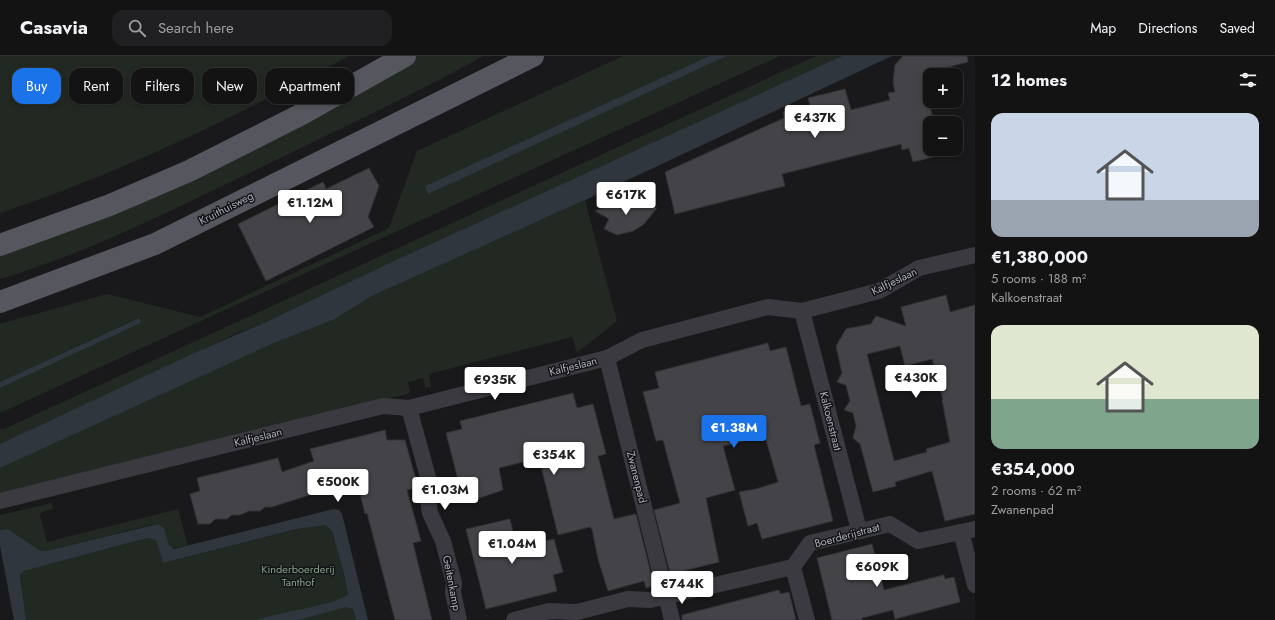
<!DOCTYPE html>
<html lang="en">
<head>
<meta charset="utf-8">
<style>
  body { margin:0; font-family:Jost,sans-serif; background:#202022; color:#f1f3f6; height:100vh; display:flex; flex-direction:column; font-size:15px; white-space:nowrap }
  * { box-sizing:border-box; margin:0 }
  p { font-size:13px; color:#9d9ea0 }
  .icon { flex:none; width:22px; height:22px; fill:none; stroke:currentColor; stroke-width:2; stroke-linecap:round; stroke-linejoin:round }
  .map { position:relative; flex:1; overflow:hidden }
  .panel { display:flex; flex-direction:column; background:#131314; width:300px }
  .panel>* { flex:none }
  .top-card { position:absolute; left:12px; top:12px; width:380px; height:36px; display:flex; gap:8px }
  .buttons { position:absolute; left:923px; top:12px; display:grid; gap:8px }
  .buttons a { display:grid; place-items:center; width:40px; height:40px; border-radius:8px; background:#131314; box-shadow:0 2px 6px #0003,0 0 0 1px #323234; font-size:20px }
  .price { position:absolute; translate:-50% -34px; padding:0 9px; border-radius:4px; background:#fff; color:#222; font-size:13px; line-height:26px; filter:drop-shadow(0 1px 2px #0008) }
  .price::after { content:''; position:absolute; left:50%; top:24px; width:12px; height:9px; margin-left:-6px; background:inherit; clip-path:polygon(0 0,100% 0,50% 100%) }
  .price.selected { background:#1a73e8; color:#fff }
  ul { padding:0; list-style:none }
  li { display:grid; align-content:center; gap:8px; height:212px; padding:0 16px }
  li span { display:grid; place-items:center; height:124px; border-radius:12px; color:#555 }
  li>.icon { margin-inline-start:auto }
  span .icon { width:72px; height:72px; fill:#fffc; stroke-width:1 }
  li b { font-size:17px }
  h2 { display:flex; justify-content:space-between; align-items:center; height:48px; padding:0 16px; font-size:17px }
  .pill { padding:0 14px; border-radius:12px; background:#131314; box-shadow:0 2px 6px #0003,0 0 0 1px #323234; font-size:14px; line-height:36px }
  .pill.selected { background:#1a73e8; color:#fff }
  header { display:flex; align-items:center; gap:24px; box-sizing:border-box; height:56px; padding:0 20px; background:#131314; border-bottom:1px solid #323234 }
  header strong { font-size:19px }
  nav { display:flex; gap:22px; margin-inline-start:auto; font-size:14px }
  .search { width:280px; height:36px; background:#202022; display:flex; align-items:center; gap:10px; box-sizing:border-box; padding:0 14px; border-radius:12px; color:#9d9ea0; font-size:15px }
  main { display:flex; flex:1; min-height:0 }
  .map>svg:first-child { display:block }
</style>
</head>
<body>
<header>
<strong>Casavia</strong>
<div class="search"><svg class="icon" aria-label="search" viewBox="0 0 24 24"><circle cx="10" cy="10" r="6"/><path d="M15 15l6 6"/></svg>Search here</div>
<nav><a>Map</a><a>Directions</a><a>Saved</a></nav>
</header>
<main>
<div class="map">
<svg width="975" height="564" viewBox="0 0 975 564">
  <rect width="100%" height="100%" fill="#19191b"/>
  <g fill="#212922">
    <path d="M0 0H349C236 60 122 117 0 157Z"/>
    <path d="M414 0H484C406 42 326 80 245 119 166 157 85 198 0 223V194Z"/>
    <polygon points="623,0 709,0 425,130 428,137 727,0 780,0 0,357 0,332 141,267 138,262 0,326 0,268 107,238 200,261 389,172 417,95"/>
    <polygon points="816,0 842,0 385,209 266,266 238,277 0,388 0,373 4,373"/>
    <polygon points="585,144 617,265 577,297 572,281 429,318 431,331 425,332 423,322 408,326 410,337 0,440 0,412 3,409 274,287 333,264 372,240"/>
    <polygon points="52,447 53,453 42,456 40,459 47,486 178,453 188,490 172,492 169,489 164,472 155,468 46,495 39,494 8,473 0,474 0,459"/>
    <polygon points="325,469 332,475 356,564 26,564 20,518 24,515 147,482 156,484 163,507 311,470"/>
  </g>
  <g fill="#2f363e">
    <polygon points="709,0 727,0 428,138 425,130"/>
    <polygon points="842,0 892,0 585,144 372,240 333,264 274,287 0,412 0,388 192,298 266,266 385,209"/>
    <polygon points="139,262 141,267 0,332 0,326"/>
    <path d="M334 453 339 454 342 458 368 564H356L353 553 346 551 298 564H257C274 557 338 549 348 538L345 522 332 475 325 469 297 473 163 507 156 484 147 482 24 515 20 519 26 564H14L0 490V474L8 473 39 494 46 495 158 468 164 472 169 489 174 493Z"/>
  </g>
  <g fill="#434348" stroke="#333337" fill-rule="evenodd">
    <polygon points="903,0 967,0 968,6 936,14 937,19 930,19 930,50 934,67 930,67 930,93 956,93 956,95 913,106 909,92 902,94 901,88 782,118 785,130 675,158 665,116 784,62 783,56 810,50 808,42 845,33 851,54 890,44 888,37 895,36 893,26 895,9"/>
    <polygon points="369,112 379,130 368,161 374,171 266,225 238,168 323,126 326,133"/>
    <polygon points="626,143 640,145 657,152 643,169 633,175 617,179 604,173 609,163 595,155"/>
    <path d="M946 239 950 256 975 249V458L945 465 932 415 895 426 896 430 873 436 860 388 853 382 856 370 853 357 844 354 850 345 846 329 837 326 842 317 836 290 846 273 871 268 876 260 906 270 901 251ZM900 290 905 310 932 303 943 344H942L950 386 926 393 927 396 894 405 867 298Z"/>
    <polygon points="768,287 770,295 786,291 801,350 810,348 820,387 814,389 833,465 762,483 757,467 748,470 739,436 756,433 778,426 765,380 723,390 735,434 706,442 719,506 683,515 685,522 672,525 654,454 680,447 663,384 656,385 643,336 659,332 655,316"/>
    <polygon points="573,337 577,352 593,348 606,398 598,400 614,463 636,458 654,530 646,532 644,525 608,535 598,503 592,473 590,471 558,479 539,402 499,412 503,434 464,447 446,377 462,373 460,365"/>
    <polygon points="385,374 387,384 405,384 418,431 407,434 421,485 413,487 432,564 395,564 367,457 365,458 356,422 340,434 328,433 272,451 265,451 260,455 249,455 240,459 232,459 227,463 215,463 210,468 198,468 190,438 200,435 197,422 278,402 282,416 314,405 310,393"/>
    <polygon points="510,463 517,492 554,483 563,516 553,519 557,535 486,553 466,473"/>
    <polygon points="872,488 884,534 944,519 945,523 954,521 960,546 895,563 893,554 862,562 862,564 832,564 817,502"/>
    <polygon points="779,534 780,538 789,536 796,564 682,564 682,559"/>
  </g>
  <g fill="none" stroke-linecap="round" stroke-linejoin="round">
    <g stroke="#3a3a40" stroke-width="16">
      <polyline points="802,255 859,474"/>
      <polyline points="607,302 672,564"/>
      <polyline points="409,352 431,432 428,444 430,457 443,485 454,527 453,537 459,564"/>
      <polyline points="0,445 383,350 409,352 607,302 642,284 768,251 802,255 879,235 919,212 975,199"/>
      <polyline points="961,476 975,529"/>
      <polyline points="793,511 807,564"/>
      <polyline points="514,564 549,555 577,556 628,543 650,544 793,511 810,487 890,468 918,485 975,473"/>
    </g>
    <g stroke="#56575e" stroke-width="22">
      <polyline points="0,189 110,149 189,115 302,58 405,0"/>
      <polyline points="0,246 155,188 533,0"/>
    </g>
  </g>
  <g text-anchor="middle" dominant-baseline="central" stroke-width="3" stroke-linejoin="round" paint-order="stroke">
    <g font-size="11" fill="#abaeba" stroke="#141416">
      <text transform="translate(226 152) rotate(-27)">Kruithuisweg</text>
      <text transform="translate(894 225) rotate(-26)">Kalfjeslaan</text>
      <text transform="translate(573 310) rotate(-14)">Kalfjeslaan</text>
      <text transform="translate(831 365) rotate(76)">Kalkoenstraat</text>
      <text transform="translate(258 381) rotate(-14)">Kalfjeslaan</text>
      <text transform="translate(637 421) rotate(76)">Zwanenpad</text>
      <text transform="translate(847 479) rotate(-15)">Boerderijstraat</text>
      <text transform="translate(452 527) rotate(79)">Geitenkamp</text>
    </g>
    <g font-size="11" fill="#83a489" stroke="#141416">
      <text x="298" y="513">Kinderboerderij<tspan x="298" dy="13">Tanthof</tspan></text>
    </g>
  </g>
</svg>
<div class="buttons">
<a>+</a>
<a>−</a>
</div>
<b class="price" style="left:815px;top:83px">€437K</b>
<b class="price" style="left:626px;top:160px">€617K</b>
<b class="price" style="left:310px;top:168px">€1.12M</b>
<b class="price" style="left:916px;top:343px">€430K</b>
<b class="price" style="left:495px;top:345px">€935K</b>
<b class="price selected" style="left:734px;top:393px">€1.38M</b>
<b class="price" style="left:554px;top:420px">€354K</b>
<b class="price" style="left:338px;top:447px">€500K</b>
<b class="price" style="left:445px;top:455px">€1.03M</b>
<b class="price" style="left:512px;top:509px">€1.04M</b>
<b class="price" style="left:877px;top:532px">€609K</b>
<b class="price" style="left:682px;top:549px">€744K</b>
<div class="top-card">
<a class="pill selected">Buy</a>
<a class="pill">Rent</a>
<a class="pill">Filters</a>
<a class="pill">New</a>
<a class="pill">Apartment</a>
</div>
</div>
<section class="panel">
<h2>12 homes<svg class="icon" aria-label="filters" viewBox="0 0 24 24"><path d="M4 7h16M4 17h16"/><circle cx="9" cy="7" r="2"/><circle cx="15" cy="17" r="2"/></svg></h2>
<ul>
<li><span style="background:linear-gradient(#c9d6e8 70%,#9aa5b1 0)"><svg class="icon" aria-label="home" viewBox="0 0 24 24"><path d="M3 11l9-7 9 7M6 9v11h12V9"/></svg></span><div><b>€1,380,000</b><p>5 rooms · 188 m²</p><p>Kalkoenstraat</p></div></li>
<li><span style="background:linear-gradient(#dfe7d0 60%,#7fa58c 0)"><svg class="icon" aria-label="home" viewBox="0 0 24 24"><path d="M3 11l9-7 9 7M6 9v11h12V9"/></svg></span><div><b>€354,000</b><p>2 rooms · 62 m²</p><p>Zwanenpad</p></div></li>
</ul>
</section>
</main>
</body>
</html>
